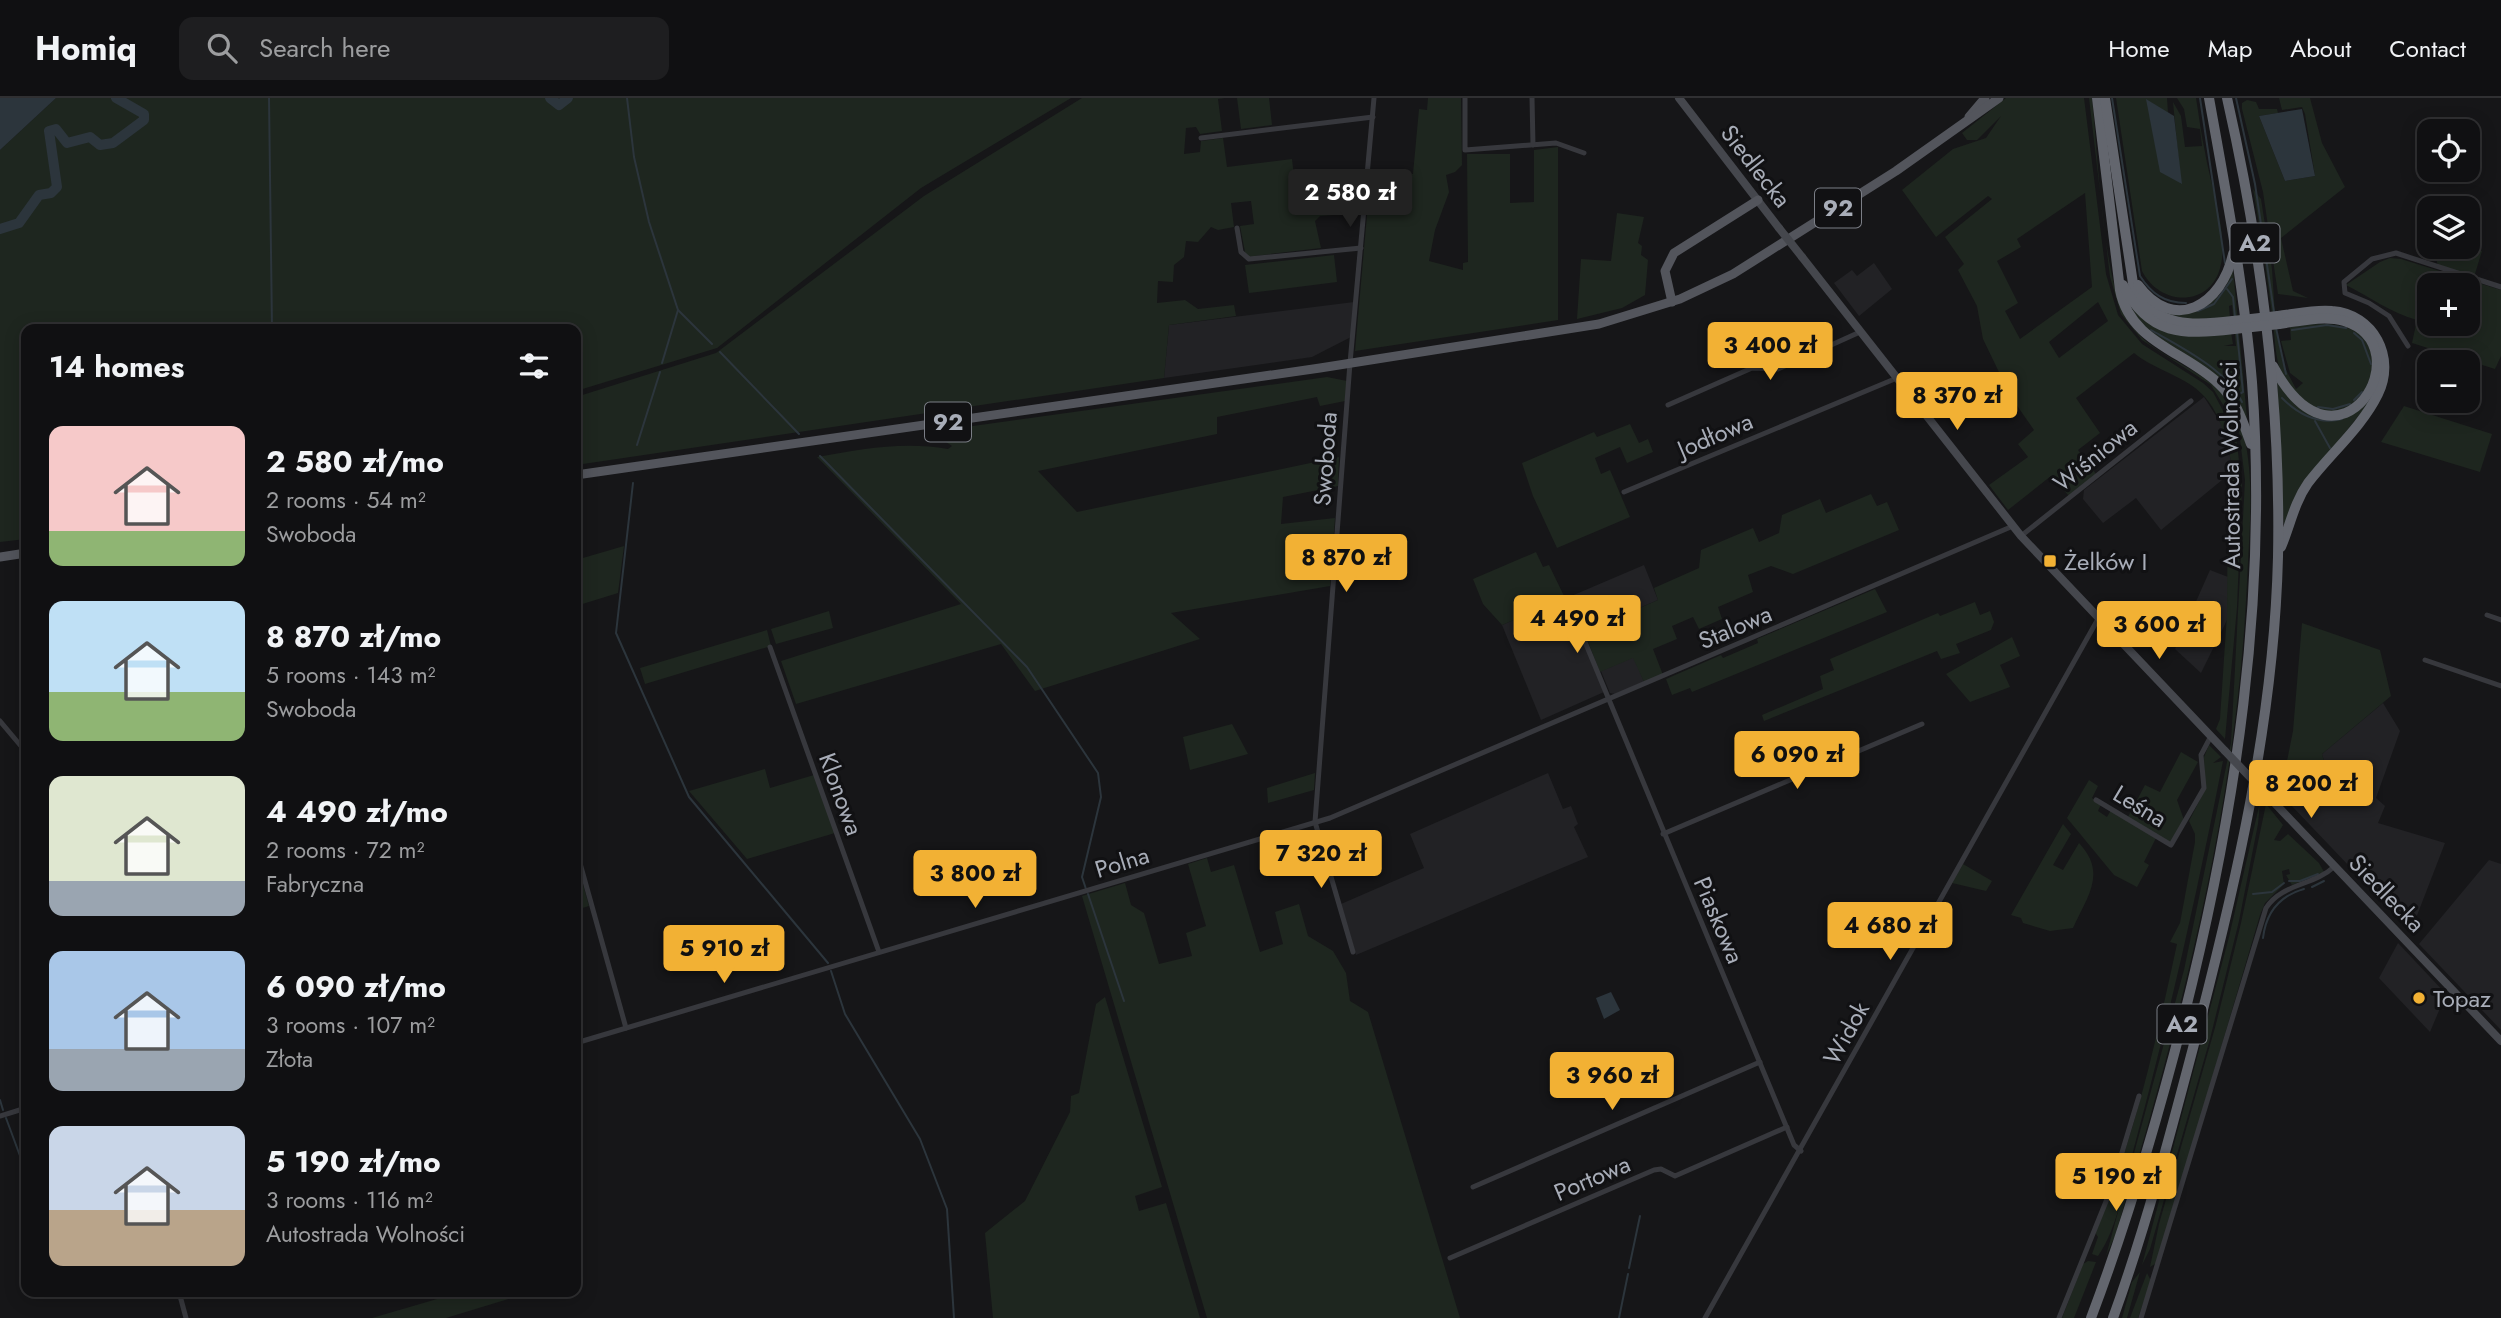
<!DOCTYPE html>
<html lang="en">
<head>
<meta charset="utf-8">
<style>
  body { margin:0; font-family:Jost,sans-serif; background:#1e1e20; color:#f1f3f6; height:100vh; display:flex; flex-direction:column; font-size:26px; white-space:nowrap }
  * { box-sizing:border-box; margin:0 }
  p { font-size:23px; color:#9c9d9f }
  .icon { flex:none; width:38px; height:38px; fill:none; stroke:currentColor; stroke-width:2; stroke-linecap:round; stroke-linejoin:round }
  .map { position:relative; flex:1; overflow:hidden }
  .details { position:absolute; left:21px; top:226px; width:560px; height:973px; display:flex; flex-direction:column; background:#101012; border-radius:14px; box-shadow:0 4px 18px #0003,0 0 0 2px #303032 }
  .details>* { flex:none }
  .fabs { position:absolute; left:2417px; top:21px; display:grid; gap:14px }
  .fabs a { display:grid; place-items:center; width:63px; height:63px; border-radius:14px; background:#101012; box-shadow:0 4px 18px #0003,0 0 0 2px #303032; font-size:35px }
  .price { position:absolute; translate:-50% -60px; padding:0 16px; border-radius:7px; background:#f2b134; color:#111; font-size:23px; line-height:46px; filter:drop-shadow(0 2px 4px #0008) }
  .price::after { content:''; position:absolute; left:50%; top:42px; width:21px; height:16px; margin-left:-10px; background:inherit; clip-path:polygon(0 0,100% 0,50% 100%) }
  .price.current { background:#222; color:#fff }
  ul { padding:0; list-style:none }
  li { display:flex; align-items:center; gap:21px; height:175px; padding:0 28px }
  li span { display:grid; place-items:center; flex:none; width:196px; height:140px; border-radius:14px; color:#555 }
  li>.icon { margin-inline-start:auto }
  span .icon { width:84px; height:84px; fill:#fffc; stroke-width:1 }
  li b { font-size:30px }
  h2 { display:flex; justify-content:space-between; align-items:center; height:84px; padding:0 28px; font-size:30px }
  header { display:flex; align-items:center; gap:42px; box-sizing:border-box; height:98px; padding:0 35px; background:#101012; border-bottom:2px solid #303032 }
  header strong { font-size:33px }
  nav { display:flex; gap:38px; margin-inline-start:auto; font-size:24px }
  .search { width:490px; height:63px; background:#1e1e20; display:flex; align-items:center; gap:18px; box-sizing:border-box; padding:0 24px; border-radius:14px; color:#9c9d9f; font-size:26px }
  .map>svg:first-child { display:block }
</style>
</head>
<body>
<header>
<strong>Homiq</strong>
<div class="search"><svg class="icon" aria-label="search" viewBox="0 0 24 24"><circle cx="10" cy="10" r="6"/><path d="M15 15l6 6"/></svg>Search here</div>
<nav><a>Home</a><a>Map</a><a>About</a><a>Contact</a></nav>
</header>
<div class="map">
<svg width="2501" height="1220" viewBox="0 0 2501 1220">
  <rect width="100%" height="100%" fill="#161618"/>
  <g fill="#222225">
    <polygon points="1874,165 1892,191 1859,218 1834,185 1852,172 1857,178"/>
    <polygon points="1354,204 1351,239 1312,259 1164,280 1169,227"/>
    <polygon points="2204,299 2225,332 2233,373 2161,432 2136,400 2103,425 2083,401 2084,392"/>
    <polygon points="1644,467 1658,502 1584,534 1569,499"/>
    <polygon points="2210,472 2228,479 2227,522 2201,575 2175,551"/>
    <polygon points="1565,500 1604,594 1541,622 1502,527"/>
    <polygon points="1634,559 1644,584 1615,596 1610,595 1601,573"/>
    <polygon points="2383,605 2400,633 2376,700 2385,708 2378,725 2445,745 2411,833 2290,706 2307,699 2300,687 2324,663 2322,656"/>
    <polygon points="1548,675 1563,711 1571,708 1578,726 1574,729 1588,759 1356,857 1341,806 1424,770 1410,736"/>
    <polygon points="2489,762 2501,766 2501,932 2419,846"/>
    <polygon points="2398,845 2446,896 2430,934 2379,880"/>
  </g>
  <g fill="#1e261f" fill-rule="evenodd">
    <polygon points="56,0 1071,0 921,90 717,250 576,293 576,231 26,231 26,441 0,444 0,52"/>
    <polygon points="1082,0 1225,0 1218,1 1222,33 1200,36 1196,29 1186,30 1184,56 1200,54 1201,43 1223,40 1227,69 1292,61 1296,96 1337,92 1334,117 1320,118 1315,123 1321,150 1246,159 1240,128 1254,126 1251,103 1231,105 1234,129 1218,132 1211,129 1198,144 1186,143 1184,159 1174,167 1173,184 1158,183 1157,205 1185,202 1198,211 1234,207 1236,218 1169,227 1164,280 583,366 576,339 576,299 716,255 924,98"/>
    <polygon points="1237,0 1269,0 1272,27 1241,31"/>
    <polygon points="1428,0 1461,0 1462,67 1455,74 1446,77 1449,94 1435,132 1429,163 1463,172 1463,165 1468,164 1467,56 1510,56 1510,105 1534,104 1534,52 1558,49 1558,222 1355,253 1371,72 1413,76 1419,11 1427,12"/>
    <path d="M2006 0H2084L2106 176 2118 217 2142 246 2203 285 2213 294 2236 337 2242 389 2237 509 2225 641 2216 631 2220 621 2227 515 2228 377 2233 373C2227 342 2220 306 2191 287 2173 275 2151 269 2134 255L2076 300 2100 335 2078 352 2096 376 2069 398 2051 378 2008 412 1989 387 2028 359 2018 346 2034 332 2011 299 1983 241 1977 208 1958 172 1964 166 1945 139 1992 101 1988 98 1936 139 1902 92 1953 51 1986 40 2001 18 1977 42H1967L1962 35ZM2085 95 2092 189 2020 241 2005 213 2018 205 1997 163 2021 149 2017 141ZM2098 204 2108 223 2059 260 2049 244Z"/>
    <path d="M2089 0H2092C2098 51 2102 189 2130 226 2165 273 2226 267 2244 338 2255 384 2249 437 2247 484 2237 707 2180 925 2115 1138L2106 1158 2184 872 2231 645 2245 382 2239 333 2211 287 2142 242 2121 216 2110 179Z"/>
    <path d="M2116 0H2167L2168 15 2147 2 2181 86 2173 4 2181 18 2185 49 2202 48 2200 31 2187 29 2184 11 2177 0H2196C2199 18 2201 36 2205 54 2210 85 2228 135 2221 166 2213 209 2161 210 2142 173Z"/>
    <polygon points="2279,0 2310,0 2322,45 2345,89 2281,140 2293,193 2308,200 2278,196 2263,94 2242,11 2242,5 2247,2 2256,4 2259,11 2277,11 2278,15 2259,18 2285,83 2315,78 2305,16 2302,9 2282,12"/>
    <path d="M2253 91 2261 101 2272 171 2276 232 2283 266 2296 291 2303 285 2290 275 2281 243 2291 242 2290 229C2320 224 2368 220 2372 262 2375 292 2341 331 2310 309 2302 302 2288 286 2282 276 2275 262 2275 240 2273 224 2267 179 2261 135 2253 91Z"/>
    <polygon points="1617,115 1644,119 1638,145 1642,148 1641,157 1648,162 1645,197 1622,210 1577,221 1581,161 1611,163"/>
    <polygon points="2468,147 2482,153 2474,179 2438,168 2436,160 2440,149 2462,151"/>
    <polygon points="1334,157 1337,184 1249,195 1245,167"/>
    <path d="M2390 160 2401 161 2501 192V258L2495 271 2412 245 2417 222C2391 215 2370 199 2346 187L2380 164ZM2429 187H2468V226H2429Z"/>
    <polygon points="2233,171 2248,331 2238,306 2141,227 2125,198 2138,216 2231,235 2233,246 2224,248 2236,248 2232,207 2229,208 2230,220 2177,222 2148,202 2198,211 2223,195"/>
    <path d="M1327 279 1347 283 1345 303 1320 308 1317 299 1217 319V336L1038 373 1077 414 1339 359 1338 388 1283 399 1281 426 1335 420 1330 488 1171 515 1200 541 1035 593 1001 546 796 606 781 563 961 506 817 359C861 351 904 343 948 351L952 348 940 340 937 333Z"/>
    <polygon points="2277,282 2295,307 2318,319 2369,301 2370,304 2339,342 2284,431"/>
    <polygon points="2404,308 2492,336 2480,374 2381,344"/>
    <polygon points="1630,326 1639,345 1648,341 1653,354 1627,365 1620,349 1595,360 1601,376 1610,372 1630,419 1557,450 1533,398 1522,365 1594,334 1597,339"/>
    <polygon points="1871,396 1877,408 1887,404 1899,432 1793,476 1771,468 1748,477 1753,494 1718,509 1722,521 1699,531 1693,519 1672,528 1677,541 1653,551 1663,577 1644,584 1633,560 1600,574 1584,534 1658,502 1654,490 1699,470 1701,452 1753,430 1759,444 1779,435 1782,417 1820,401 1826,415"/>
    <polygon points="624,448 618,495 576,508 576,462"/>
    <polygon points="1536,454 1543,469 1549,467 1565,500 1502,527 1483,506 1473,481"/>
    <polygon points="1875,491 1887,514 1692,594 1690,590 1672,597 1666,581 1721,557 1723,560 1758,545 1757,541"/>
    <polygon points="1975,504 1980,517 1990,513 1994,524 1991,532 1956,546 1960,555 1941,561 1937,553 1764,623 1762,617 1823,591 1820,578 1834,572 1830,561 1938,515 1940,518"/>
    <polygon points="829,513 833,530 776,546 771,531"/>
    <polygon points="2302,525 2380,552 2391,598 2322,656 2324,663 2300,687 2308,699 2290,706 2282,688 2293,633"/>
    <polygon points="767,532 771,548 645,586 640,570"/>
    <polygon points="2012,539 2020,558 2000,567 2010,589 1970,604 1946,576"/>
    <polygon points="1232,626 1248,656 1190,672 1183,639"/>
    <path d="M2209 647 2221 659 2213 665 2223 663C2198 791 2170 916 2136 1042 2127 1075 2118 1131 2098 1158L2092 1156 2098 1139 2095 1134C2134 1043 2156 943 2177 846L2170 844 2180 825 2195 744V736L2189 723 2205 692 2204 659Z"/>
    <polygon points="2181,654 2198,664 2177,702 2184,722 2171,745 2128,719 2145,687 2160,694"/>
    <polygon points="765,671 770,690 814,677 835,735 747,761 689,693"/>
    <polygon points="1315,675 1314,692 1268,705 1267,690"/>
    <polygon points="2089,682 2098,688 2092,700 2101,706 2098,713 2107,719 2111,712 2156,740 2144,764 2149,767 2137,789 2114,777 2067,720"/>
    <polygon points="2260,704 2258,726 2239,823 2210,941 2150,1151 2142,1167 2229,839"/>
    <polygon points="2266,706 2283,727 2274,742 2280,743 2288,736 2319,765 2324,774 2292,787 2286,777 2290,776 2289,771 2282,773 2284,786 2265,805 2260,817 2158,1164 2150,1169 2159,1126 2216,926 2241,825"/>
    <path d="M2063 726 2071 736 2053 767 2063 772 2079 745C2107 775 2088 797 2073 830L2050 833 2023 825 2021 820 2011 817Z"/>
    <polygon points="1207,760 1211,774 1234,767 1260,854 1283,846 1275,814 1299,806 1308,838 1333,853 1346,875 1350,903 1368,914 1460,1220 1207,1220 1082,798 1125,785 1131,807 1144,815 1159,866 1192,858 1186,835 1206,828 1188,766"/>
    <polygon points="1963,766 1992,783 1986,793 1952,785"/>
    <polygon points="581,779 589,808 576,812 576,781"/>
    <polygon points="1105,899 1162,1089 1135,1098 1139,1113 1166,1105 1200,1220 993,1220 985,1135 1025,1103 1070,1014 1071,998 1079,995 1096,906"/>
    <polygon points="2088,1163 2096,1164 2074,1220 2062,1220 2083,1166"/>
    <polygon points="2140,1174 2127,1220 2122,1220 2132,1184"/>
    <polygon points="2147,1175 2151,1183 2138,1220 2130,1220"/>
    <polygon points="461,1194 531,1194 446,1220 372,1220"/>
  </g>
  <g fill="#2c353c">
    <polygon points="0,0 56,0 0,52"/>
    <polygon points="2146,1 2174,18 2182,86 2160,74"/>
    <polygon points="2302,11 2315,78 2285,83 2259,18"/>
    <polygon points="1611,894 1620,912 1604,921 1596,900"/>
  </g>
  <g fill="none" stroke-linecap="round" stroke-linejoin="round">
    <g stroke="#2c353c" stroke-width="2">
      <polyline points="269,0 272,231"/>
      <polyline points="627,0 634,59 649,124 678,212 712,246"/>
      <path d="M2112 0 2140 178C2151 195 2164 205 2186 205"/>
      <polyline points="2200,0 2225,165"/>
      <polyline points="2236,0 2255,86 2274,214"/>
      <polyline points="2227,191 2233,199 2235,219"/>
      <polyline points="2198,213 2214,206 2232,181"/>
      <polyline points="2276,230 2286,276"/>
      <path d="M2151 232C2181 249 2227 272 2242 304"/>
      <polyline points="2292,232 2327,227 2346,230"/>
      <polyline points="2237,235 2243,294 2239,296"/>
      <polyline points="2354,235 2362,242 2371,266"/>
      <polyline points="720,254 799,336"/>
      <polyline points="662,265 678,212"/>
      <path d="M2282 300C2299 317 2318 327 2342 321"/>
      <polyline points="2354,302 2362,294"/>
      <polyline points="2318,309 2333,311 2350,306"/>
      <polyline points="2315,323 2330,350"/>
      <polyline points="637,347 660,274"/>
      <polyline points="820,358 1027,569 1098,675 1101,699 1082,779 1086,791"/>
      <polyline points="633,385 616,535 689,699 828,865"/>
      <polyline points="2289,783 2300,783 2318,776"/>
      <polyline points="2312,789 2324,783"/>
      <polyline points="1088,796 1124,903"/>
      <polyline points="2253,796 2272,794 2284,785"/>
      <path d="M2263 840C2266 815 2279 798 2304 791"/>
      <polyline points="831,873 845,916 920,1041 947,1111 954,1220"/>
      <polyline points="0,1002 3,1012"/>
      <polyline points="6,1020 26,1074"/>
      <polyline points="1629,1170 1640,1118"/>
      <polyline points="1619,1220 1628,1176"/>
    </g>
    <g stroke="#2c353c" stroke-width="10">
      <polyline points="550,0 559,7 568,0"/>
      <polyline points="0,131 19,125 39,97 51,95 57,89 49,33 56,31 67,45 90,39 100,47 113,45 144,22 144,16 116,0"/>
    </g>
    <g stroke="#37383d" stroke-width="5">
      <polyline points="1465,0 1465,52 1556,45 1584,55"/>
      <polyline points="1532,0 1533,47"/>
      <polyline points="1201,40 1373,19"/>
      <polyline points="1237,130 1241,154 1249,161 1361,150"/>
      <polyline points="2408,248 2389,218 2369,205 2345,195 2344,184 2372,161 2396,155 2501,189"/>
      <polyline points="1668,307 1752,270 1778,271 1860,234"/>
      <polyline points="1624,394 1897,280"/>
      <polyline points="2021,438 2191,303"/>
      <polyline points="1568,503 1794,1047 1801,1053"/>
      <polyline points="2487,517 2501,522"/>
      <polyline points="770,549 879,854"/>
      <polyline points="2425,562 2501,588"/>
      <polyline points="0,623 26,654"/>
      <polyline points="2096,702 2171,747 2204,690 2201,657 2211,638"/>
      <polyline points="1663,736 1922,626"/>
      <polyline points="576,751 626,930"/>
      <polyline points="1353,854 1315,724 1350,265 1374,0"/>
      <polyline points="576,945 1330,720 2013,428"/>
      <polyline points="0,1018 26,1010"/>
      <polyline points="1473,1089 1760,964"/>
      <polyline points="1450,1160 1654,1072 1661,1071 1675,1078 1787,1029"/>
      <polyline points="179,1194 186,1220"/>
      <polyline points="1705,1220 2098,521"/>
      <polyline points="2059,1220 2111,1091 2139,998"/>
      <path d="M2141 1220 2266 810C2282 785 2314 788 2335 768"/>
    </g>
    <g stroke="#45474d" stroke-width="8">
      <polyline points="1679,0 1779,130"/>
      <polyline points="1802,159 2021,438 2225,653"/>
      <polyline points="2266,696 2501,943"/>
    </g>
    <g stroke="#53555c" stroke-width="9">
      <polyline points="1969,19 1985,0"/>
      <polyline points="1672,204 1665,173 1674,155 1758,102"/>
      <polyline points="576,377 1320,270 1599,226 1680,201 1733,176 1896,73 1999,0"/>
      <polyline points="0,459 26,455"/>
    </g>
    <g stroke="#63666e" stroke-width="10">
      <path d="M2097 0 2120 192C2130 244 2184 253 2218 285 2236 301 2243 324 2251 346"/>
      <path d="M2105 0 2134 192C2158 230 2193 228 2233 223"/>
      <path d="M2123 187C2149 238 2183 237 2234 231"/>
      <path d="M2138 187C2174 236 2222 207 2233 156"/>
      <path d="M2278 218C2296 216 2315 211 2332 213 2374 216 2396 260 2378 296 2362 329 2330 356 2308 385 2294 405 2290 428 2281 449"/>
      <path d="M2273 268C2339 392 2425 248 2344 223 2324 217 2300 223 2279 226"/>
      <path d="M2091 1220C2128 1122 2157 1023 2183 922 2236 713 2268 500 2252 284 2244 189 2226 94 2209 0"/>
      <path d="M2113 1220C2145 1132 2169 1041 2193 950 2235 790 2274 625 2278 459 2281 304 2261 150 2227 0"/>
    </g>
    <g stroke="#45474d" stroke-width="8">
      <polyline points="1779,130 1802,159"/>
      <polyline points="2225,653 2266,696"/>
    </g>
    <g stroke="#63666e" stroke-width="10">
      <polyline points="2233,223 2278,218"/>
      <polyline points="2234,231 2279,226"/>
    </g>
  </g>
  <g fill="#f2b134" stroke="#111113" stroke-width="2.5">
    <rect x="2043" y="456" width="14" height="14" rx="3.5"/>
    <circle cx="2419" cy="900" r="7"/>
  </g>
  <g text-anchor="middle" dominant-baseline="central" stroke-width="6" stroke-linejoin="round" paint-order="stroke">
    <g fill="#111113" stroke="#7b7e86" stroke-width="2">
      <rect x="1815" y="90.5" width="46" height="39" rx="5"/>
      <rect x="2230.5" y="125.5" width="49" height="39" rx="5"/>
      <rect x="925" y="304.5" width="46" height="39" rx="5"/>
      <rect x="2157.5" y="906.5" width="49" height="39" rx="5"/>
    </g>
    <g font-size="23" font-weight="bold" fill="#a8adb8">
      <text x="1838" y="110">92</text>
      <text x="2255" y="145">A2</text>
      <text x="948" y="324">92</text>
      <text x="2182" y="926">A2</text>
    </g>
    <g font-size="24" fill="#a8adb8" stroke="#111113">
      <text transform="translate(1756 68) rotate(52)">Siedlecka</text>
      <text transform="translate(1715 337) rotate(-23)">Jodłowa</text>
      <text transform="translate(2095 357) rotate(-39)">Wiśniowa</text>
      <text transform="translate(1325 361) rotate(-86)">Swoboda</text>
      <text transform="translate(2230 367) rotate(-91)">Autostrada Wolności</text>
      <text transform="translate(1735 529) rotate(-23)">Stalowa</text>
      <text transform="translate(841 696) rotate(70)">Klonowa</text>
      <text transform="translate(2140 708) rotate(31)">Leśna</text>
      <text transform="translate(1122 764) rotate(-17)">Polna</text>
      <text transform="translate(2387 795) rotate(46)">Siedlecka</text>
      <text transform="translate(1719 822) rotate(67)">Piaskowa</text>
      <text transform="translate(1846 935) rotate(-61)">Widok</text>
      <text transform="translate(1592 1080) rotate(-23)">Portowa</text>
    </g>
    <g font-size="24" fill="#a8adb8" stroke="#111113" text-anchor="start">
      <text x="2064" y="463">Żelków I</text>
      <text x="2433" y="900">Topaz</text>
    </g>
  </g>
</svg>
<div class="fabs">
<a><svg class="icon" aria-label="locate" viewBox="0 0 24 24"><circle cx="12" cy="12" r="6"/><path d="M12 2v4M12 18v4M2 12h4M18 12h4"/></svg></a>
<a><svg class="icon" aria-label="layers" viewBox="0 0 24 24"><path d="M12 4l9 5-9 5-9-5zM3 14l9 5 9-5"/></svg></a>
<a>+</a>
<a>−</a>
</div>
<b class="price current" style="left:1350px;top:131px">2 580 zł</b>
<b class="price" style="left:1770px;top:284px">3 400 zł</b>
<b class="price" style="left:1957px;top:334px">8 370 zł</b>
<b class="price" style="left:1346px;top:496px">8 870 zł</b>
<b class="price" style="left:1577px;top:557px">4 490 zł</b>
<b class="price" style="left:2159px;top:563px">3 600 zł</b>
<b class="price" style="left:1797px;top:693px">6 090 zł</b>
<b class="price" style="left:2311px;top:722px">8 200 zł</b>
<b class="price" style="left:1321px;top:792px">7 320 zł</b>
<b class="price" style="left:975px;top:812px">3 800 zł</b>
<b class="price" style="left:1890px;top:864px">4 680 zł</b>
<b class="price" style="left:724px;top:887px">5 910 zł</b>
<b class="price" style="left:1612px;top:1014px">3 960 zł</b>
<b class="price" style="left:2116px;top:1115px">5 190 zł</b>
<section class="details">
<h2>14 homes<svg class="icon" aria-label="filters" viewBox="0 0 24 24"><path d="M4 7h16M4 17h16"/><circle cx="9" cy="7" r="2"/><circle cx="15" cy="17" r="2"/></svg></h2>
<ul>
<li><span style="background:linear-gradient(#f6c9c9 75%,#8fb573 0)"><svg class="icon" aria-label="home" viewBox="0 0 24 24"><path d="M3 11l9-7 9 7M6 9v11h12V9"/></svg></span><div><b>2 580 zł/mo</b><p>2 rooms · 54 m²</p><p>Swoboda</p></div></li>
<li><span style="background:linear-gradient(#bfe0f5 65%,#8fb573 0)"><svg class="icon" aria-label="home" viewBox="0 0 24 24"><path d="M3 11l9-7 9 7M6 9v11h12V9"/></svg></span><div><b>8 870 zł/mo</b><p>5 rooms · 143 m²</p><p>Swoboda</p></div></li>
<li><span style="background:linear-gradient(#dfe7d0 75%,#9aa5b1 0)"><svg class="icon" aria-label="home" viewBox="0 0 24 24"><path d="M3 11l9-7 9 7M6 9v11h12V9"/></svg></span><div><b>4 490 zł/mo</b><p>2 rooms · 72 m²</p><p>Fabryczna</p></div></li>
<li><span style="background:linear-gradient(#a9c7e8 70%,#9aa5b1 0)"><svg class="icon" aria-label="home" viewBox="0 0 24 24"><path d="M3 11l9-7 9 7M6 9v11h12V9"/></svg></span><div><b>6 090 zł/mo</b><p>3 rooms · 107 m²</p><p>Złota</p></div></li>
<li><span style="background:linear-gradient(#c9d6e8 60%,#b9a48a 0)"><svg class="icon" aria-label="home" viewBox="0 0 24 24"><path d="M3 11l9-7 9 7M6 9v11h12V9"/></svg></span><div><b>5 190 zł/mo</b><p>3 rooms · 116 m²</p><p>Autostrada Wolności</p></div></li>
</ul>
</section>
</div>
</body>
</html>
